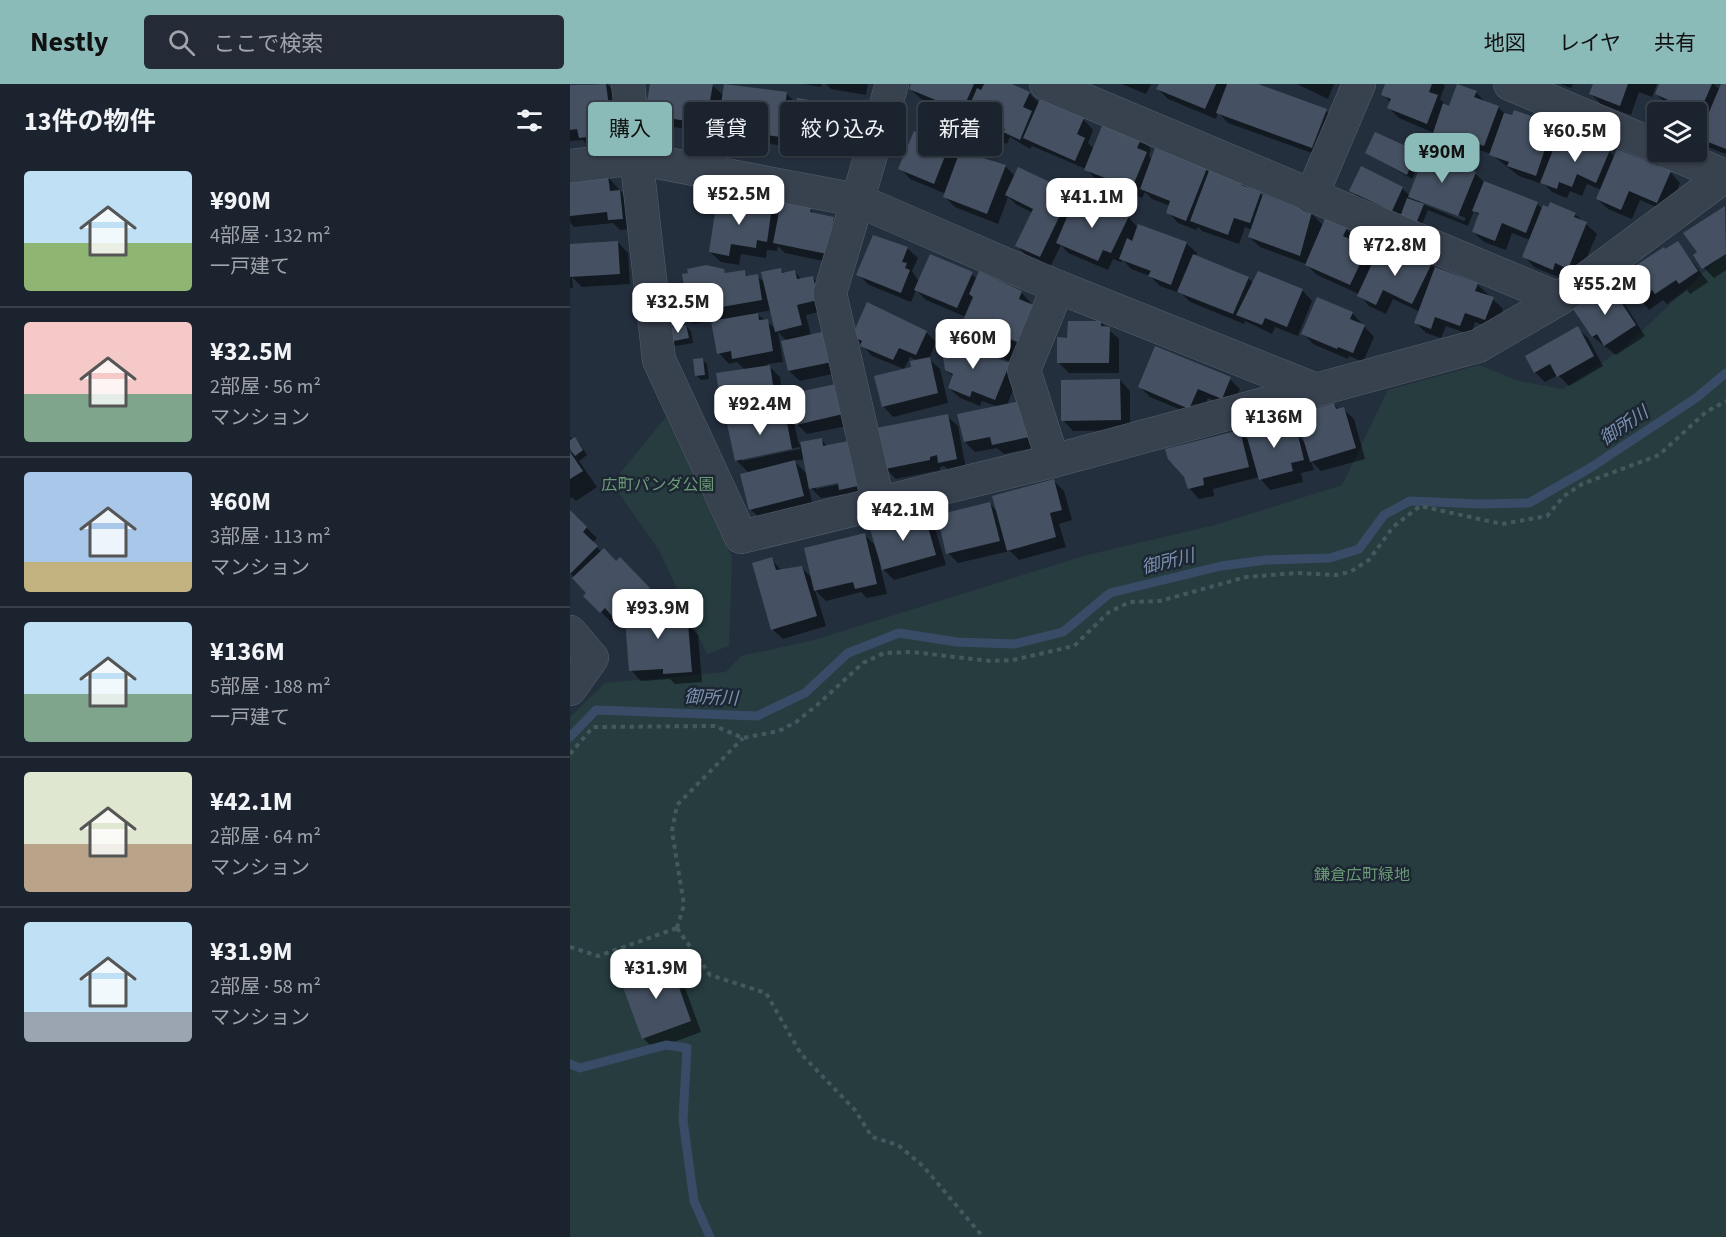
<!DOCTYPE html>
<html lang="ja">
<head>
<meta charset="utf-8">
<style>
  body { margin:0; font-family:"Source Sans 3","Noto Sans JP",sans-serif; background:#242b36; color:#f1f3f6; height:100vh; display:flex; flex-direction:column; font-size:22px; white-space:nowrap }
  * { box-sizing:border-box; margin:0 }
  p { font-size:20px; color:#a0a4aa }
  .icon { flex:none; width:33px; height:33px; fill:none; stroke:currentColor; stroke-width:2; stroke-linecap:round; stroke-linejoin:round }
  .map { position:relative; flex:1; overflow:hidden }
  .details { display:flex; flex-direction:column; background:#1b232e; width:570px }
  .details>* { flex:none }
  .hud { position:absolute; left:18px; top:18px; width:570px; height:54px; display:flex; gap:12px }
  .buttons { position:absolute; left:1077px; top:18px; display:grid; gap:12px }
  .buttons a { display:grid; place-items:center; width:60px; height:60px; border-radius:6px; background:#1b232e; box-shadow:0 2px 4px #0004,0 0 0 2px #39404a; font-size:30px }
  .price { position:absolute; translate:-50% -51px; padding:0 14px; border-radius:12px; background:#fff; color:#222; font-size:20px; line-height:39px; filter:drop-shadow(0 2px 3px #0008) }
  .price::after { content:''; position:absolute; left:50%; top:36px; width:18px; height:14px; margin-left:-9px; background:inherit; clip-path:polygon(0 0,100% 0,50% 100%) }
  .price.on { background:#8bbbb9; color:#111 }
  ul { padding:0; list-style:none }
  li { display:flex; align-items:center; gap:18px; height:150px; padding:0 24px }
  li+li { border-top:2px solid #39404a }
  li span { display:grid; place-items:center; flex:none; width:168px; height:120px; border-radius:6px; color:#555 }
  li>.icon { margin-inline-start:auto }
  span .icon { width:72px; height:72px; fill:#fffc; stroke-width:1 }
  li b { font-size:26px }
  h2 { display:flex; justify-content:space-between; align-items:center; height:72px; padding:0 24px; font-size:26px }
  .tag { padding:0 21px; border-radius:6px; background:#1b232e; box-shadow:0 2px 4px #0004,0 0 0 2px #39404a; font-size:21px; line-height:54px }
  .tag.on { background:#8bbbb9; color:#111 }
  header { display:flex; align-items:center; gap:36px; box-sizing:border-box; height:84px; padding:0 30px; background:#8bbbb9; color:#111 }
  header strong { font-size:28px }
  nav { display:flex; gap:33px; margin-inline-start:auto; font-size:21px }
  .search { width:420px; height:54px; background:#242b36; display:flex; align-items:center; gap:15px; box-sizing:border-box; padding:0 21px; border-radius:6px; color:#a0a4aa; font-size:22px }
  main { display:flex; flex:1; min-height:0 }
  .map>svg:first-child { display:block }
</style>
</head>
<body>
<header>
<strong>Nestly</strong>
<div class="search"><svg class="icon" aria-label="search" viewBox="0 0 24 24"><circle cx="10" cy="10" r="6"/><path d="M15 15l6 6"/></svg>ここで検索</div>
<nav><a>地図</a><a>レイヤ</a><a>共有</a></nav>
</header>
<main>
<section class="details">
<h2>13件の物件<svg class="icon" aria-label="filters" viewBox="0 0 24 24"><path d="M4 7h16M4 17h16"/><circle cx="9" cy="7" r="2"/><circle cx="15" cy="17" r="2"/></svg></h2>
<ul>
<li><span style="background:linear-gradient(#bfe0f5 60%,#8fb573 0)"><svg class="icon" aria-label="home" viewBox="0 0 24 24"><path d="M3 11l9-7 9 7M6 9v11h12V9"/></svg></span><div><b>¥90M</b><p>4部屋 · 132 m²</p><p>一戸建て</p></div></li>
<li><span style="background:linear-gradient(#f6c9c9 60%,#7fa58c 0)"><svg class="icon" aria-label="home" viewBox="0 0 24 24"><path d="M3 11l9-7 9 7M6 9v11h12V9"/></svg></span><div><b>¥32.5M</b><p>2部屋 · 56 m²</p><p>マンション</p></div></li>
<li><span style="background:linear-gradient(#a9c7e8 75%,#c2b280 0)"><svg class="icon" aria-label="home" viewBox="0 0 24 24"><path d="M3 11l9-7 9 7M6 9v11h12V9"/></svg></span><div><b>¥60M</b><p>3部屋 · 113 m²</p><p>マンション</p></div></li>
<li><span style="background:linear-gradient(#bfe0f5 60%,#7fa58c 0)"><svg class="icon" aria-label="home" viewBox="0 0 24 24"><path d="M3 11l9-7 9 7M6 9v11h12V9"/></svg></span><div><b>¥136M</b><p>5部屋 · 188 m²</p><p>一戸建て</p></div></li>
<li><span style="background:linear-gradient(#dfe7d0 60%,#b9a48a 0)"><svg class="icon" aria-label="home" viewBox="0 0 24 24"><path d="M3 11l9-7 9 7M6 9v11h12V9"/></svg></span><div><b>¥42.1M</b><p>2部屋 · 64 m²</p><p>マンション</p></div></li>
<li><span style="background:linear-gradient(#bfe0f5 75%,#9aa5b1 0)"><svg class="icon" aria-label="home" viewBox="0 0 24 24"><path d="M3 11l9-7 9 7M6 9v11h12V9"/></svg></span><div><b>¥31.9M</b><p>2部屋 · 58 m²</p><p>マンション</p></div></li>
</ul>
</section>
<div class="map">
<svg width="1156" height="1153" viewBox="0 0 1156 1153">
  <rect width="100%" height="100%" fill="#242f3e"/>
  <g fill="#263c3f">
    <polygon points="1156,167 1156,1153 0,1153 0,633 35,599 156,588 171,572 244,556 517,471 645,441 772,401 818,306 909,281 949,297 993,305 1055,263"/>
    <polygon points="96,333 162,474 159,562 137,570 90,468 42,399"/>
  </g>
  <g fill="#0007" fill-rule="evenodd">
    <polygon points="18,0 37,0 45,8 49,33 41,34 44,61 20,64 13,56 0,57 0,2"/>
    <polygon points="82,0 141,0 153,11 216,9 227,20 276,24 287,34 281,64 277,63 275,72 231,64 222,55 220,63 201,60 191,48 161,44 149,32 147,44 133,41 132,48 87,40 77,29"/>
    <polygon points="234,0 252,0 251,3"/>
    <polygon points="256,0 298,0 296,11 261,5"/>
    <polygon points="343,0 438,0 459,9 470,20 513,35 523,46 518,59 524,65 571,55 581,65 579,72 583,76 636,85 639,89 672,97 694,113 741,129 754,142 768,136 786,156 785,159 797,164 812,178 861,180 866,185 907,200 933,225 926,246 905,238 901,251 876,242 871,254 856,249 846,239 850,228 823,215 816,230 799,222 789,210 747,191 736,180 690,163 679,153 682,146 675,143 669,160 632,147 628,143 626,146 608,139 598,128 600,122 582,115 575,108 572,114 527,96 516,85 462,62 460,65 440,53 437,60 405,47 395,37 396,34 351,15 341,5"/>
    <polygon points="552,0 581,0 576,10"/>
    <polygon points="590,0 684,0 756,27 766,37 753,73 658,39 648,28 646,35 598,15 588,5"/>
    <polygon points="727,0 764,0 758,15"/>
    <polygon points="817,0 873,0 875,2 870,15 880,24 906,8 916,19 928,23 936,31 960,34 988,57 986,63 998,68 1039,67 1045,73 1100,88 1110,99 1098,128 1070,116 1062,135 1038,125 1027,115 1031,106 1017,100 1012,112 1000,107 997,114 982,108 975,101 949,92 921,70 901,63 897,71 874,62 863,52 864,49 829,34 819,24 821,19 813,10"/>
    <polygon points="990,0 1003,0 1001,4"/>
    <polygon points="1024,0 1087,0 1082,13 1069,8 1061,31 1031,20 1021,10"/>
    <path d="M1091 0H1144L1150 6 1153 0H1156V70L1140 64 1130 54 1139 34 1128 29 1127 33 1126 28H1116L1097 20 1086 10ZM1097 14 1124 25 1123 28 1097 17Z"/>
    <polygon points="345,49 379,64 389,74 410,77 412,74 436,83 445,92 500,109 507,116 535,128 536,124 559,134 568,144 616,159 627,169 626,172 678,194 684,200 732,206 742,217 728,252 705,243 702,250 675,237 674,240 620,218 612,210 590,202 580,192 561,185 553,176 551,178 543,175 538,186 498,169 491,161 480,183 457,172 447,162 463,129 447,121 438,113 428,140 385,123 375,113 376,110 340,95 330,84"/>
    <polygon points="847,68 851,73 842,95 797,69"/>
    <path d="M905 89 916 100 967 120 973 125 1005 130 1027 150 1008 194 996 189 993 195 964 183 954 172 960 156 942 149 936 166 914 158 903 148 909 132 904 127 898 142 858 126 850 145 792 117 781 106 832 104 840 112ZM850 116 896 134 894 137 850 119Z"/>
    <polygon points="38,93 60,118 63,145 50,146 43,139 4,143 0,138 0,97"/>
    <polygon points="1155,124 1156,186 1144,194 1134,184 1129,169"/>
    <polygon points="201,125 209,133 240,125 245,131 263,134 274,145 267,180 215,169 208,162 207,167 197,166 196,174 171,170 169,181 151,178 140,168"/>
    <polygon points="48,158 58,169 60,200 12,203 2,193 3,204 0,204 0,161"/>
    <polygon points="1108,159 1138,198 1120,210 1117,206 1097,220 1093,216 1079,226 1053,192"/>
    <polygon points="337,164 348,174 342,187 349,198 402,190 407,195 451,208 461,219 460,221 465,224 441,278 399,260 389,249 396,233 356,216 346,206 341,218 299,201 288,190"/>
    <path d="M210 185 215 190 225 188 232 196 242 193 253 204 258 226 236 231 241 252 272 288 230 297 219 287 217 257 208 248 213 278 197 280 210 293 214 324 163 332 152 321 175 286 167 278 159 280 149 269 143 237 123 240 113 230 153 187 157 191 174 188 179 193 187 192 195 199ZM202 226 206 245 186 229Z"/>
    <polygon points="1040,203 1050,213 1075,252 1046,271 1023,253 1005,225"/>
    <polygon points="782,229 804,253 793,278 779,272 778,275 743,260 733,249"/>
    <polygon points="531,239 549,255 549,289 499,289 488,278 499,256"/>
    <polygon points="116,242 121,247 123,259 105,262 100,258"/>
    <polygon points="1007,244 1018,254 1033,282 999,302 988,291 975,298 965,288"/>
    <polygon points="356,248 366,258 359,275 370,285 378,319 323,333 313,322 348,277 340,273 334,285 302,272 284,252"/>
    <polygon points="132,276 137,280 139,295 131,296 126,291"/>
    <polygon points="439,281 449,291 437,321 468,363 434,370 427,364 405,368 395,358 429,323 412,317 410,322 390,314 379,304 384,293 376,286"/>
    <polygon points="660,295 670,305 662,325 638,314 630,334 580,313 570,303"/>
    <polygon points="550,296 560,307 560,346 503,347 493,336"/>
    <polygon points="266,301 282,341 237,350 227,340"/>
    <polygon points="764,320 769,326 773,325 784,335 795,375 751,387 741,377 744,386 731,389 733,398 700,406 689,393 643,405 644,412 629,415 619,404 669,347 680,358 715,337 737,362"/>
    <path d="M214 329 224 340 229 360 251 355 297 412 281 415 275 410 251 414 238 401 243 422 191 435 180 425 179 389 166 376ZM230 363V365L172 377V374ZM235 375 238 391 224 377ZM275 396 276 399 246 405V402Z"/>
    <polygon points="377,332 388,342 396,385 380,388 374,382 370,383 370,386 326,395 316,385"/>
    <polygon points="0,353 10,360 17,371 9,377 27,403 6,417 2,413 0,415 0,368 7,372 0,363"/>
    <polygon points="484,397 494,407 502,436 489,440 496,463 449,476 440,467 388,479 378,469 420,420 428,428"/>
    <path d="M0 428 27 454 22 459 32 468 47 479 50 475 89 515 84 520 102 519 113 529 114 541 118 540 128 551 132 598 105 600 100 595 71 597 61 586 57 538 54 541 46 534 41 538 15 512 19 509 0 489ZM67 529 73 535 59 536Z"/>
    <polygon points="354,431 364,441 376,481 324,496 310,482 317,510 297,514 291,508 256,517 245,506 256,542 213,555 202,545 201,475 212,487 232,484 243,495 294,450 307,463"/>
    <polygon points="99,879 110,890 131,948 84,965 73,954"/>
  </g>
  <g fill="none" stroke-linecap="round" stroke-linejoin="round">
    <g stroke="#394c67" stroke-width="9">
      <polyline points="0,653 26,626 187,632 235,609 278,569 329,549 387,558 444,560 493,548 540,509 651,482 696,476 760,474 789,465 814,431 840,417 911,420 959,419 1020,384 1126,314 1156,289"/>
      <polyline points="0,980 10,984 96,961 117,964 113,1036 124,1117 140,1153"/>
    </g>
  </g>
  <g fill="#455162">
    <polygon points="36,0 39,23 31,24 35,51 9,54 7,45 0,46 0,1"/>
    <polygon points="80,0 143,0 137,34 123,32 122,38 75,30"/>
    <polygon points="154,0 217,8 211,53 189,50 191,40 149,34"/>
    <polygon points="341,0 404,0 392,27 339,5"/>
    <polygon points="414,0 442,0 460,8 453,23 462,27 450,56 433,48 435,45 430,43 426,51 393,37 407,4 411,6"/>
    <polygon points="589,0 646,0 635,25 586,5"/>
    <polygon points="657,0 688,0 757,25 742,64 646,29"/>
    <polygon points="815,0 862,0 859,8 868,11 857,40 817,24 821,15 811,11"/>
    <polygon points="887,0 907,7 904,13 929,22 914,62 890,53 887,61 862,52 873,19 879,22"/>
    <polygon points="1023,0 1058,0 1050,22 1019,10"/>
    <polygon points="1089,0 1142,0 1131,25 1118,20 1116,24 1085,10"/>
    <polygon points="1151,0 1156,0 1156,65 1128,54"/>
    <polygon points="227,14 277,22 271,55 267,54 265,62 219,54"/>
    <polygon points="470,15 514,34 507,50 515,54 505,77 453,54"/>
    <polygon points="944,26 961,32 959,39 978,46 972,64 975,65 966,92 937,82 939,78 919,71 934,29 942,31"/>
    <polygon points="541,41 572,53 567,64 577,68 562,104 514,86 532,42 540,45"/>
    <polygon points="344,47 379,62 364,100 328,85"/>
    <polygon points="805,48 847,67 837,91 795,69"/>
    <polygon points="1003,51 1040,66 1026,99 1007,90 1002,103 989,98 987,105 970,99 985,61 997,66"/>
    <polygon points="585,64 637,84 616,137 596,129 600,117 570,105"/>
    <polygon points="1047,65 1101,87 1087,119 1059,107 1051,126 1026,115"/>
    <polygon points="390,67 436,81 417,130 373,113"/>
    <polygon points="856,67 906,88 888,132 838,113"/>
    <polygon points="791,82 833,103 822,127 779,107"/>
    <polygon points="448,83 501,108 470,173 445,162 463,125 435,111"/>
    <polygon points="640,84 673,96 671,101 691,108 680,139 664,134 658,151 620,137"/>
    <polygon points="38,92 40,107 50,106 53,135 38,136 37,128 0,132 0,96"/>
    <polygon points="914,97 968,118 956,149 932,139 925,157 902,148 909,129 902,127"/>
    <polygon points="693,110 742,128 730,172 678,153"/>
    <polygon points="505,114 534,126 536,122 559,132 541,169 533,166 528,177 486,159"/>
    <polygon points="837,114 854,120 845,142 829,136"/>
    <polygon points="157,116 202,123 197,158 187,156 186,164 161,160 159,172 139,168 146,122 155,124"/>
    <polygon points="211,118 241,124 240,128 264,133 257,170 203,159"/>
    <polygon points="980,118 1006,129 1004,133 1017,138 998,185 985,179 983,186 952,173 973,121 978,123"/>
    <polygon points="1155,122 1156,170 1132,185 1123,171 1127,168 1113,149"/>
    <polygon points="757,130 767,139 777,144 773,152 798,163 780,201 735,181"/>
    <polygon points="568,140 617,158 601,201 578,192 581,187 549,175 557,154 562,157"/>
    <polygon points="303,151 338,163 332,178 337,179 335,184 340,186 331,209 286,191"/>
    <polygon points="48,157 50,190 0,193 0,160"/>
    <polygon points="1108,157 1128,187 1109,200 1106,196 1085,210 1082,206 1067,216 1051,191 1094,163 1095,165"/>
    <polygon points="820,164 829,169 832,165 862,179 842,220 813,206 806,221 787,212 805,173 811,177"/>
    <polygon points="360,170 403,188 387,224 344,206"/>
    <polygon points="623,170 679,193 663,230 607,208"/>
    <polygon points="136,181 154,185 155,189 175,186 176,192 188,190 192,216 111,230 106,203 114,202 112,190 118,189 117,185"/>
    <polygon points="865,183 908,199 905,207 924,213 915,236 895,229 890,242 865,233 861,245 844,239"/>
    <polygon points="211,184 212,189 225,186 227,195 243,192 248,216 227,221 232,241 205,248 191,188"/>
    <polygon points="409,187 452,207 449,215 466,222 450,259 437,254 430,269 387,250 403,213 399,210"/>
    <polygon points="688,187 733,205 717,243 695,234 692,241 666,231"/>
    <polygon points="1040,201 1066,241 1034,262 1027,250 1022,253 1003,225"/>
    <polygon points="747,213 783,228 780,235 795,241 783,269 768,263 767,265 731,250"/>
    <polygon points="297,218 357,247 346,271 329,264 323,276 290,262 292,257 282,252"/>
    <polygon points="188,229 189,236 198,235 203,267 162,275 161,267 147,270 141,237"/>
    <polygon points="498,237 531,237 531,242 540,243 539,279 487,279 487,253 497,254"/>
    <polygon points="116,241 119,254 99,258 96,245"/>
    <polygon points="1008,242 1024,272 987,293 980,280 964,289 955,272"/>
    <polygon points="256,247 262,278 218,287 211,257"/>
    <polygon points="376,255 440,279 425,316 402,307 400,313 378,304 383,290 375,286 372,266"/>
    <polygon points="585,262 661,293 652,315 628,305 619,325 568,303"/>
    <polygon points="360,273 368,309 312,323 304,292 341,283 340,277"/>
    <polygon points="133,274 135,291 125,292 123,275"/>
    <polygon points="200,281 205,314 151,322 146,289"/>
    <polygon points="550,295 551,336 491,337 491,296"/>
    <polygon points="266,300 273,330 226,341 219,310"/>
    <polygon points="451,317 459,353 422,361 420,353 394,358 387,330"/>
    <polygon points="764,319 766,325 774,323 786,364 740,378 726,330"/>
    <polygon points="215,328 222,365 165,377 157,340"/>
    <polygon points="378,330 387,375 368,379 367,371 360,373 360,376 315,385 306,344"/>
    <polygon points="716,335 720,353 728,351 734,376 721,379 723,387 689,396 675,346"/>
    <polygon points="670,346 679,383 633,394 634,401 618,405 614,393 598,375 595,365"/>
    <polygon points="5,353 13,366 5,372 0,365 0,356"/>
    <polygon points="252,354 253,362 278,357 288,402 269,406 268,399 239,405 230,358"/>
    <polygon points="0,368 13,387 0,395"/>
    <polygon points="225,376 234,412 179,426 170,390"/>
    <polygon points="484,395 492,426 480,429 486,453 437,467 422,412"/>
    <polygon points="420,418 430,457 376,470 367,431"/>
    <polygon points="0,426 17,443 13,448 28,462 0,490"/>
    <polygon points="354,429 366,471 312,486 300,445"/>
    <polygon points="295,449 307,500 285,505 283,498 244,507 234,464"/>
    <polygon points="34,464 46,477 50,473 80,504 59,524 56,520 42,532 35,524 30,529 13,512 16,509 2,494"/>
    <polygon points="202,473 206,486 232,482 247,532 201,546 182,479"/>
    <polygon points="103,517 105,540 118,539 122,588 93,590 93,585 59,587 55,535 71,534 70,519"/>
    <polygon points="100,878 121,937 72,955 50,895"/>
  </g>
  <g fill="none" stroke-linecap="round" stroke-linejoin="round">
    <g stroke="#565f6c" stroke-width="34">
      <g id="street">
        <polyline points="58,0 89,276 171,453 483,377 908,262 989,215 1156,91"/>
        <polyline points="476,0 989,215"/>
        <polyline points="940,0 1088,63"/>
        <polyline points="1099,68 1155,92"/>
        <polyline points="0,82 66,74 287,116 488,203 744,305"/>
        <polyline points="741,113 789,0"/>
        <polyline points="483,377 454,286 488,203"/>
        <polyline points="308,418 260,209 322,0"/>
        <polyline points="0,548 22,574 0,605"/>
      </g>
    </g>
    <g stroke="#44595c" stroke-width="4" stroke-dasharray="4.5 4.5" stroke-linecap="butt">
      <polyline points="0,670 23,643 145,642 173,654 209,647 226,638 246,622 293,579 314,569 342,568 420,577 443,576 504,562 539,528 560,518 590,517 676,493 727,489 766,491 780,488 799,476 823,443 850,422 932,440 977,432 994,412 1012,400 1089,371 1136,328 1156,317"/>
      <polyline points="107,844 140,891 196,909 231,970 285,1026 302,1053 328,1061 353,1082 413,1153"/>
      <polyline points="107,844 114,821 102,747 107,721 173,654"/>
      <polyline points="0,863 28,872 107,844"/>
    </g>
    <use href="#street" stroke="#38414e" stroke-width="33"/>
  </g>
  <g text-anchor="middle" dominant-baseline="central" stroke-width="5" stroke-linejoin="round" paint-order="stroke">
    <g font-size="16" fill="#6b9a76" stroke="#1d2633">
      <text x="88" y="401">広町パンダ公園</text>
      <text x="792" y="791">鎌倉広町緑地</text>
    </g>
    <g font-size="18" font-style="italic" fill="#7c92b1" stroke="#1d2633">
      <text transform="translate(1054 342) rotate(-34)">御所川</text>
      <text transform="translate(598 478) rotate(-14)">御所川</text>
      <text transform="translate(141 614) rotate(2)">御所川</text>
    </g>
  </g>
</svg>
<div class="buttons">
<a><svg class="icon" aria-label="layers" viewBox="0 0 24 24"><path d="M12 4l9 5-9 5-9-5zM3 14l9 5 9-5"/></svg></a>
</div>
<b class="price" style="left:1005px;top:79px">¥60.5M</b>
<b class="price on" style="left:872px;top:100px">¥90M</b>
<b class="price" style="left:169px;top:142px">¥52.5M</b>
<b class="price" style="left:522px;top:145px">¥41.1M</b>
<b class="price" style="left:825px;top:193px">¥72.8M</b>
<b class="price" style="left:1035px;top:232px">¥55.2M</b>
<b class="price" style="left:108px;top:250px">¥32.5M</b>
<b class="price" style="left:403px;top:286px">¥60M</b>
<b class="price" style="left:190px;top:352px">¥92.4M</b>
<b class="price" style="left:704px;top:365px">¥136M</b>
<b class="price" style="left:333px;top:458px">¥42.1M</b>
<b class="price" style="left:88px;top:556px">¥93.9M</b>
<b class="price" style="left:86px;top:916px">¥31.9M</b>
<div class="hud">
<a class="tag on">購入</a>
<a class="tag">賃貸</a>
<a class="tag">絞り込み</a>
<a class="tag">新着</a>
</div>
</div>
</main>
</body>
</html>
